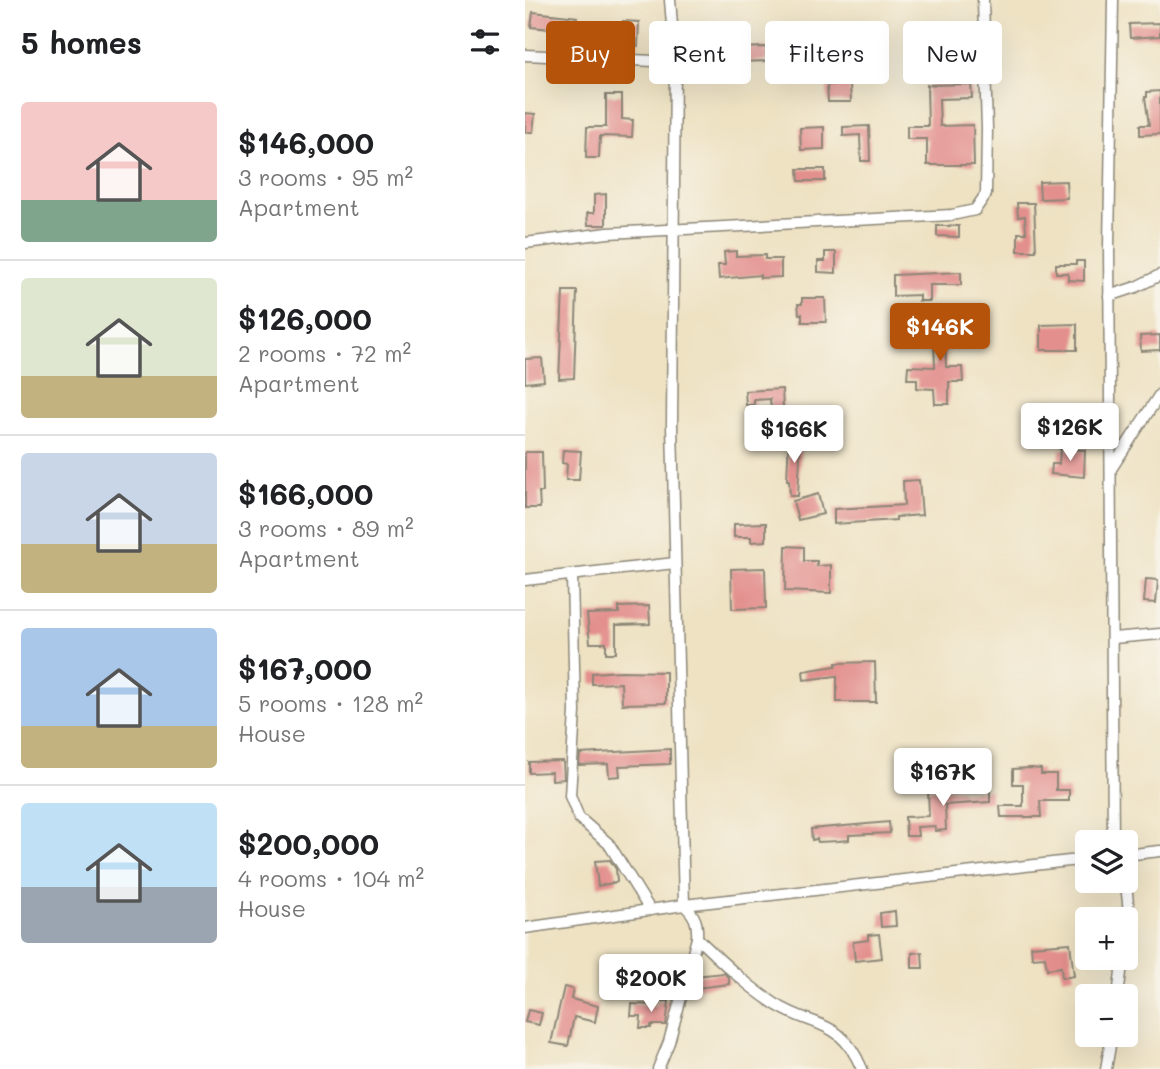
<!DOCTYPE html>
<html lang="en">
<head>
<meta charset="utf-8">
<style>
  body { margin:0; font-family:Mali,sans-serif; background:#f2f2f2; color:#202124; height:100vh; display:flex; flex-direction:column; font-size:26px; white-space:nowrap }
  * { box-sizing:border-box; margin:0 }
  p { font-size:23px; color:#757577 }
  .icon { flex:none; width:38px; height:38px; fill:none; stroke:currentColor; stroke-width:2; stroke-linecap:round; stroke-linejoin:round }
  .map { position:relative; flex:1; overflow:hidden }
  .side { display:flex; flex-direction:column; background:#fff; width:525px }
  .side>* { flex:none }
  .banner { position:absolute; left:21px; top:21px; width:508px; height:63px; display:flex; gap:14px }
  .fabs { position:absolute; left:550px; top:830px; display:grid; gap:14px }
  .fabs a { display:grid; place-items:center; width:63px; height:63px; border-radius:7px; background:#fff; box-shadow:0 7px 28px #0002; font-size:35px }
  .price { position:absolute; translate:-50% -60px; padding:0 16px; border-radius:7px; background:#fff; color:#222; font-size:23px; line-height:46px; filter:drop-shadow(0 2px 4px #0008) }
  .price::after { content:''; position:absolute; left:50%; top:42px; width:21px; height:16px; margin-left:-10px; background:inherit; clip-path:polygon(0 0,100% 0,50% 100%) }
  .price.active { background:#b45309; color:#fff }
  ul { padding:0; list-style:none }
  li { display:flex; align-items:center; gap:21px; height:175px; padding:0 21px }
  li+li { border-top:2px solid #e0e0e0 }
  li span { display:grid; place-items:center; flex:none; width:196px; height:140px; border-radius:7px; color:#555 }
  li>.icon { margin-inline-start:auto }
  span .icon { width:84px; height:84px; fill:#fffc; stroke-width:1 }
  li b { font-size:30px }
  h2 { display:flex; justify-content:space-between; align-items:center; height:84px; padding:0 21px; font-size:30px }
  .chip { padding:0 24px; border-radius:7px; background:#fff; box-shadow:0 7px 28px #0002; font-size:24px; line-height:63px }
  .chip.active { background:#b45309; color:#fff }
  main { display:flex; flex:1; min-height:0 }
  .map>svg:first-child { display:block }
</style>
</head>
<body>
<main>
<section class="side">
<h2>5 homes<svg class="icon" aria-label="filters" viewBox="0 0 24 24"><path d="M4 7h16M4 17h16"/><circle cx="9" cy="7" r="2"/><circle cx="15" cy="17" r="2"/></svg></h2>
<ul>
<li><span style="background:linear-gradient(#f6c9c9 70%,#7fa58c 0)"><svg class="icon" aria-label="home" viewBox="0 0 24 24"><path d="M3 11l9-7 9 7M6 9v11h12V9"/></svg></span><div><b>$146,000</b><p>3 rooms · 95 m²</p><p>Apartment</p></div></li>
<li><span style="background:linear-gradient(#dfe7d0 70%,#c2b280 0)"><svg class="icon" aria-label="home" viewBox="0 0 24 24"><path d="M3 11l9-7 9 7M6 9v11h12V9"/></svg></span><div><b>$126,000</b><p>2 rooms · 72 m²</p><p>Apartment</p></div></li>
<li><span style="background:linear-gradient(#c9d6e8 65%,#c2b280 0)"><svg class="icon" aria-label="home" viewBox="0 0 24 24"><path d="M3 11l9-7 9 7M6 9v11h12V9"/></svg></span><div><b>$166,000</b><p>3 rooms · 89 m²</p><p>Apartment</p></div></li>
<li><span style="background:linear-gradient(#a9c7e8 70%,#c2b280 0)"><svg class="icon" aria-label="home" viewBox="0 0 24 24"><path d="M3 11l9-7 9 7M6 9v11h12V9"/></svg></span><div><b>$167,000</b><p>5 rooms · 128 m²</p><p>House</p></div></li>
<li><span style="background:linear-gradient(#bfe0f5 60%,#9aa5b1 0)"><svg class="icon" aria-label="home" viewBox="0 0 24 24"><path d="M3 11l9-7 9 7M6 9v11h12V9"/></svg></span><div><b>$200,000</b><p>4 rooms · 104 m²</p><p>House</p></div></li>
</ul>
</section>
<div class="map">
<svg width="635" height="1069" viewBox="0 0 635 1069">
  <rect width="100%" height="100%" fill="#f7f3e8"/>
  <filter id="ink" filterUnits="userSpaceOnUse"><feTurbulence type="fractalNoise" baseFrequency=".0143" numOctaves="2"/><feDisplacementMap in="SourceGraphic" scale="14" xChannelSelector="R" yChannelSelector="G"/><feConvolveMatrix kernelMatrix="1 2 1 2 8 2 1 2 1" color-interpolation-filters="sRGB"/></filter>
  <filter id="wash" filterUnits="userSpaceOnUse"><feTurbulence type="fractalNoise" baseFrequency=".00686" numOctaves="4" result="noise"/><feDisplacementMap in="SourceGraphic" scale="28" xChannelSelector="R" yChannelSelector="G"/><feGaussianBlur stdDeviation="1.57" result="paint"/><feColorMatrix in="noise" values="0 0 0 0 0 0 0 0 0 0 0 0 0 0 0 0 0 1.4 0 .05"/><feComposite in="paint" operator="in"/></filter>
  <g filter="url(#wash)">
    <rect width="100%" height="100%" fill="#eee2c3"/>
    <g id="blocks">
      <g fill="#e38f8d">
        <polygon points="8,12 52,17 48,50 33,49 36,30 6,27"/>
        <polygon points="98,21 114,22 113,46 102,45 103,43 98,42"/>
        <polygon points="635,23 635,36 605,38 604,24"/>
        <polygon points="184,26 195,26 196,47 167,48 166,35 184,35"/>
        <rect x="302" y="42" width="13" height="19"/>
        <polygon points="241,47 242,61 215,62 214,48"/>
        <polygon points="325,84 326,102 303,102 302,85"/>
        <polygon points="446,84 447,98 414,99 415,126 448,125 449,165 402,165 402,139 382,139 382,126 403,126 402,85"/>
        <polygon points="635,91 635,134 615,135 615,125 624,125 620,97 622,97 622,92"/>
        <polygon points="81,95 97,95 97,119 108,120 107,137 75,136 74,158 61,158 62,127 81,127"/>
        <polygon points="0,113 10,114 8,132 0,132"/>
        <polygon points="344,126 345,161 336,161 335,135 318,136 318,127"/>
        <polygon points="299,127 299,149 276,150 275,128"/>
        <polygon points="273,169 300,169 300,181 274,181"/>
        <polygon points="541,181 542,198 515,199 514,182"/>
        <polygon points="81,194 81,225 63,225 62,213 69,213 69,195"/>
        <polygon points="492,203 509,203 511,251 493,251 493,233 501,233 500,216 493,217"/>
        <polygon points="412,226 434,226 434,237 412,236"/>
        <polygon points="211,251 211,256 240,255 240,259 256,259 256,277 235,278 235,275 194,279 193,265 200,265 199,252"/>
        <polygon points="300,252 311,252 311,273 293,272 293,261 300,261"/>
        <polygon points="551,261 559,261 559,281 543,280 543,273 531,273 531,264 551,264"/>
        <polygon points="436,272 436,285 405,285 405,301 394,301 394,295 368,296 368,275"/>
        <polygon points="38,291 52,291 49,378 34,379"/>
        <polygon points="277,298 300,298 301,322 277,322 277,314 274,314 273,304 277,304"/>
        <polygon points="408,319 441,319 441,333 420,333 421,367 437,367 438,382 424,382 424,404 410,404 409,389 392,388 392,379 382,379 383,366 410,367"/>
        <polygon points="552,324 552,350 516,350 516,325"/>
        <polygon points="635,335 635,350 616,351 615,336"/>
        <polygon points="17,358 19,381 0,383 0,359"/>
        <polygon points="257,389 258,408 246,409 245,399 229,400 229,405 221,405 220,391"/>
        <polygon points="264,437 276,437 273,496 265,496 264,480 262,480"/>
        <polygon points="535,449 560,450 559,477 526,474 527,464 534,464"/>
        <polygon points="38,450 56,451 54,480 41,480 42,464 37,463"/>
        <polygon points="0,452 17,452 18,492 14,492 15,508 0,508"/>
        <polygon points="394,480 397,515 371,517 371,520 309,524 309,509 379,505 378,481"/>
        <polygon points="293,494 298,514 273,520 268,501"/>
        <polygon points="241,523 241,541 226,542 226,537 209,537 209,524"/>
        <polygon points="261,546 279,547 279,561 292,561 292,566 306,565 306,593 260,591"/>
        <polygon points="240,568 241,608 207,609 206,569"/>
        <polygon points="621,579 633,580 631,603 619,602"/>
        <polygon points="124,606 125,624 91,625 91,653 81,653 81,643 65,643 62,614 94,613 94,607"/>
        <polygon points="350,662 351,702 312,702 312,676 279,680 278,671 311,666 311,663"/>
        <polygon points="96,671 141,672 141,703 97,704 96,683 67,684 67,673"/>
        <polygon points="145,749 145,764 94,766 95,776 84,777 83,764 54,765 55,754"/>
        <polygon points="38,761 39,779 27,780 27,772 4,773 4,762"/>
        <polygon points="506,768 516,769 516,774 531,774 531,790 544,790 544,801 515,801 516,817 476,817 475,806 498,806 498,784 488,784 488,769"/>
        <polygon points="403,789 437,789 437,792 465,790 465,802 420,805 421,830 410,831 410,826 392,827 393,836 381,836 380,817 404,816"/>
        <polygon points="364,822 365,833 324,835 324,840 313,841 293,842 292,839 287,840 286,829"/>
        <polygon points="85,860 91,869 92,882 73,886 70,861"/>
        <polygon points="370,911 371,926 356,927 355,913"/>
        <polygon points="354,934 357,958 330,961 328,942 343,940 343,935"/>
        <polygon points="545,943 549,976 537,978 536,967 522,969 520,957 507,958 506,946"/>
        <polygon points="397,952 398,968 387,968 387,953"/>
        <polygon points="199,973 204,978 204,984 171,988 170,976"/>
        <polygon points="39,987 48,989 46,999 73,1006 70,1022 49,1017 43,1046 26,1043"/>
        <polygon points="132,1001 144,1001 141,1025 126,1025 126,1028 115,1028 116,1016 106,1016 107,1004 132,1005"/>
        <polygon points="3,1010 17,1013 14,1025 0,1022"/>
      </g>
    </g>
  </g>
  <g filter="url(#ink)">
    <use href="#blocks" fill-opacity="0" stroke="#8c8677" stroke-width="2"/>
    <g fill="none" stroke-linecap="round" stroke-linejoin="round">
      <g stroke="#8c8677" stroke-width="13">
        <g id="minor">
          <polyline points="0,55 150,62"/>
          <polyline points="0,243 83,233 427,215 450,210 461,194 462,129 458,0"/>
          <polyline points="584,296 611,287 635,275"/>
          <polyline points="586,469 635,394"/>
          <polyline points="47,575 50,712 45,796 54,818 84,844 125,910"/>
          <polyline points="0,580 150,563"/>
          <polyline points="588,638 635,634"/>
          <polyline points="588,842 584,247 588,0"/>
          <polyline points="600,855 635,851"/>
          <polyline points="600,874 604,913 600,940"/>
          <polyline points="0,928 159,905 562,859"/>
          <path d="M172 938C197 962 221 985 250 1004 290 1029 315 1017 337 1069"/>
          <polyline points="593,996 598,957"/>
          <path d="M133 1069 144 1042 172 938C173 923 170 915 159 905L147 425 150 62 145 0"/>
          <polyline points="581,1069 587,1034"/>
        </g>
      </g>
      <use href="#minor" stroke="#fff" stroke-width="10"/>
    </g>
  </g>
</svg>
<div class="fabs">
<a><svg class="icon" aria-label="layers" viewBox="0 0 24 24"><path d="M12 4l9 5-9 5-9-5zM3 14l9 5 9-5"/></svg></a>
<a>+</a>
<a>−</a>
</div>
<b class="price active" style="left:415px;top:363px">$146K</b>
<b class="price" style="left:545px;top:463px">$126K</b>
<b class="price" style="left:269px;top:465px">$166K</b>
<b class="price" style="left:418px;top:808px">$167K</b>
<b class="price" style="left:126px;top:1014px">$200K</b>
<div class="banner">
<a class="chip active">Buy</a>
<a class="chip">Rent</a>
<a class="chip">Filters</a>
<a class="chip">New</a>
</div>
</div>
</main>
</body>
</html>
